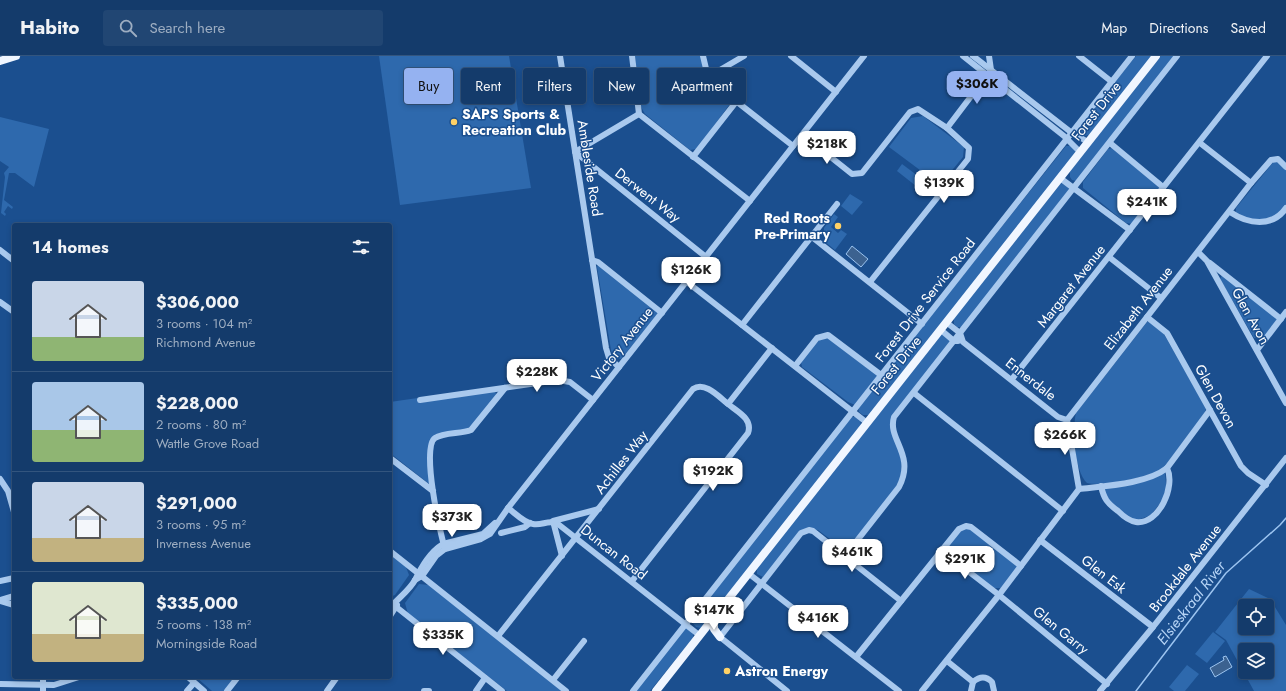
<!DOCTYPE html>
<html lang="en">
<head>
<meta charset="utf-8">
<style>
  body { margin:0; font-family:Jost,sans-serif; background:#214673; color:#f1f3f6; height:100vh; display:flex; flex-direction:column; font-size:15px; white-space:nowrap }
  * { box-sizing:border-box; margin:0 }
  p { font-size:13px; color:#9dadc1 }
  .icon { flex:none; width:22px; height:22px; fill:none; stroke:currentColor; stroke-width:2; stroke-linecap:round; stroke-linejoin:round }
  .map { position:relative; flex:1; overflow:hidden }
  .sheet { position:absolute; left:12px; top:167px; width:380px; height:456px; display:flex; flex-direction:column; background:#143b6b; border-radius:4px; box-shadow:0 2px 6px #0003,0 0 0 1px #33557e }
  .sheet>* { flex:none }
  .banner { position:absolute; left:404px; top:12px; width:380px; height:36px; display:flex; gap:8px }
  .fabs { position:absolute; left:1238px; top:543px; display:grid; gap:8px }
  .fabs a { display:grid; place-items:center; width:36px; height:36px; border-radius:4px; background:#143b6b; box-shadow:0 2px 6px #0003,0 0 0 1px #33557e; font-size:20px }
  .price { position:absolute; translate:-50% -34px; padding:0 9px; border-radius:8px; background:#fff; color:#222; font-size:13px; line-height:26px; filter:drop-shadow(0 1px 2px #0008) }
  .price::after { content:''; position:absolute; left:50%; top:24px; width:12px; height:9px; margin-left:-6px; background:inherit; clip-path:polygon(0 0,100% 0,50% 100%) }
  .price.current { background:#95b2f1; color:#111 }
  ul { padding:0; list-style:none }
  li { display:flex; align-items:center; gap:12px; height:100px; padding:0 20px }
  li+li { border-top:1px solid #33557e }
  li span { display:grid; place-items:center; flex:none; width:112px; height:80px; border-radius:4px; color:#555 }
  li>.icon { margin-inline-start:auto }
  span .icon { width:48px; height:48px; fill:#fffc; stroke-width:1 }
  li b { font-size:17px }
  h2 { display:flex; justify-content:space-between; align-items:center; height:48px; padding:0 20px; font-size:17px }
  .tag { padding:0 14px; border-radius:4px; background:#143b6b; box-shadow:0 2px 6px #0003,0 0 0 1px #33557e; font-size:14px; line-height:36px }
  .tag.current { background:#95b2f1; color:#111 }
  header { display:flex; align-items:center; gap:24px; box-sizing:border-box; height:56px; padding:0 20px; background:#143b6b; border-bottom:1px solid #33557e }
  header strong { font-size:19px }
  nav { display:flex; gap:22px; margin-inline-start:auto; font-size:14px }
  .search { width:280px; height:36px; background:#214673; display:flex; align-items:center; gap:10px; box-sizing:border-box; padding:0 14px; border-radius:4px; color:#9dadc1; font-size:15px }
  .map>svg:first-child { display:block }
</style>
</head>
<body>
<header>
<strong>Habito</strong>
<div class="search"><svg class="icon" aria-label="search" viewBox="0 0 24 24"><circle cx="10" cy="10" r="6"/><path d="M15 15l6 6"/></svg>Search here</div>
<nav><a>Map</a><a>Directions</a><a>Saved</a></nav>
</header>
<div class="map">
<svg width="1286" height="635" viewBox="0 0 1286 635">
  <rect width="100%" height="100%" fill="#1b4f8f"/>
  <g fill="#2e69ad" fill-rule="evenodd">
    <polygon points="379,0 509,0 531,132 400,149"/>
    <polygon points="635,0 702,0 705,18 732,45 697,93 690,94 645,58 641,51"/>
    <polygon points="1136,0 1153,0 1091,78 1085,80 1080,76 1080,69"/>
    <polygon points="1161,0 1176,0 1076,125 1072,124 1070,121 1070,115"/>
    <polygon points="923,60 964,91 963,101 940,129 889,91 911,62"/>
    <polygon points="0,61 49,73 34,131 15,117 9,117 4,144 13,151 12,153 8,150 4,156 6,158 5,160 1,157 5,121 4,117 9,111 0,105"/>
    <polygon points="1066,90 1071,90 1075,95 1075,98 869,359 863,359 859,356 858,351"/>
    <polygon points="1112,92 1160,132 1133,168 1126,167 1083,132 1083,126 1108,93"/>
    <path d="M1275 104 1286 113V148C1280 161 1265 166 1250 164 1246 163 1240 159 1236 156V152Z"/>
    <polygon points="902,108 922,123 916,130 897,115"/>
    <polygon points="1061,127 1070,132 963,271 957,271 954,268 954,262"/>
    <polygon points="850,138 863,146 852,159 841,150"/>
    <polygon points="834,158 838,161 831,171 838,177 841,174 847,178 835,194 824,185 824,172"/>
    <polygon points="598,209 657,255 657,260 621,303 613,301 611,294 597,211"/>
    <polygon points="1222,219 1278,262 1263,283 1254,282 1220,223"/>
    <path d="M1150 265 1160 271 1206 352 1205 357 1163 413C1147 421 1105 431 1087 427 1074 415 1072 373 1076 357L1147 266Z"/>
    <polygon points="944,278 950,281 950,287 892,364 903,397 900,426 850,490 843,493 818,474 807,473 763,521 757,518 757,512 941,279"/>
    <polygon points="822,280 825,280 878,320 855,349 848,346 802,311 801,306"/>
    <polygon points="459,336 495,336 497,339 471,372 435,380 430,427 428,427 390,397 390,346"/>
    <polygon points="851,361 856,361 860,364 861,370 701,572 696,571 691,565"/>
    <polygon points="1165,417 1167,438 1151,459 1135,465 1107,446 1105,433"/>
    <polygon points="962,473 970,473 1017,510 1017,512 1001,532 994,532 948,497 948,490"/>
    <polygon points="390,498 406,511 409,519 395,539 390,541"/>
    <polygon points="419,528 429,529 562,635 507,635 408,558 405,547"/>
    <path d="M1249 533 1270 543 1286 569V635H1254L1226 584 1215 576ZM1245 550H1267V572H1245ZM1245 594H1267V616H1245Z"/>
    <polygon points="687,572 693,578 693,582 650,635 636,635 684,573"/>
    <polygon points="1213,576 1225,585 1207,607 1195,598"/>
    <polygon points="1187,609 1199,618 1185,635 1174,635 1169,631"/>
    <polygon points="196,621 236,621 225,635 212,635"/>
  </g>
  <g fill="#3c6290" stroke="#9cc4f0">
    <polygon points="852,190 868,203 861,211 846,198"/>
    <polygon points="1226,600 1232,611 1215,621 1210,612 1224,604 1223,601"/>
  </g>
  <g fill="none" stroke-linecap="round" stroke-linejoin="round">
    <polyline stroke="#9cc4f0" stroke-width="1.5" points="1136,635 1226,517 1280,469 1286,462"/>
    <g stroke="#a9c9ee" stroke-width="6">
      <polyline points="560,0 606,292 609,302 619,311"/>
      <polyline points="632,0 639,58 750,145"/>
      <polyline points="703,0 708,21 713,27 793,90"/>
      <polyline points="791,0 836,36"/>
      <polyline points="963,0 1064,80 1080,96"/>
      <polyline points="973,0 1072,77 1088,86"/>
      <polyline points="1079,0 1112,26"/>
      <polyline points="708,21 744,0"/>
      <polyline points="639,58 575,96 706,201"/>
      <polyline points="947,72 991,14 989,0"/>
      <polyline points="803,79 852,118 862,117 910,56 918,53 947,72 969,92 968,103 870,226"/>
      <polyline points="1110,87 1163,131"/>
      <polyline points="1200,87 1251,127"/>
      <polyline points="693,101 736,46"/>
      <polyline points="1060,122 1130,174"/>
      <path d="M1230 156C1248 168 1272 172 1286 152"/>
      <polyline points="812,181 922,268"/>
      <polyline points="0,194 14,205"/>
      <polyline points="1198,196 1207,205 1286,347"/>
      <polyline points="1109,201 1161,242"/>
      <polyline points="592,204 598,206 662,257"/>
      <polyline points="1210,207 1281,263"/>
      <polyline points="687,226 866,366"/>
      <polyline points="0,246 14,256"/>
      <polyline points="1147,261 1167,277 1241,410 1248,417 1266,429"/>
      <polyline points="946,266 960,277 963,286 1058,361 1067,364"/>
      <polyline points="742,269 837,148"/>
      <polyline points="941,274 954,285 958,285"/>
      <polyline points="1257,294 1286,256"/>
      <polyline points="795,310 817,282 828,279 881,319"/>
      <polyline points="1012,323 1267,0"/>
      <polyline points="914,337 1063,455"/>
      <polyline points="420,344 558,324 570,326 593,344"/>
      <polyline points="1067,364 1251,127 1271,104 1278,103 1286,111"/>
      <polyline points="1067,364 1079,433"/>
      <polyline points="390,402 433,435"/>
      <polyline points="0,423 8,435 14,456"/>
      <path d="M1101 430C1104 443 1107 447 1118 455 1123 460 1129 465 1136 466 1159 469 1176 430 1167 412"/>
      <path d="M1079 433C1104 430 1147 428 1167 412L1210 354"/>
      <path d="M508 452C515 457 524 467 533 468 542 470 549 463 558 468L699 579"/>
      <polyline points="501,477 525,471 530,467"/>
      <polyline points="1040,484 1153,571"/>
      <path d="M445 493C440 477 421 391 435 382 444 376 461 378 471 374L505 332"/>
      <polyline points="390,495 566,635"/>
      <polyline points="942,495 999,539 1107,628"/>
      <polyline points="562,500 553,465 599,453"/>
      <path d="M845 500 899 431C916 398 887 384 894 361L1177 0"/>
      <polyline points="748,517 899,635"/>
      <polyline points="415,524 422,520 436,500 445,493 481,483 490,478 508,452 864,0"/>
      <polyline points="0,525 14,522"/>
      <path d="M632 525 748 377C753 363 738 356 728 348"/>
      <polyline points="0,544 14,540"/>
      <polyline points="0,545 14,549"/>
      <polyline points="390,546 502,635"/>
      <path d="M390 552C398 542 409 535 415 524 422 510 430 496 443 488L483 478 495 467"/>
      <polyline points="390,560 397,549"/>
      <path d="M498 580 693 333C705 325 719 341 728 348L772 292"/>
      <polyline points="856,601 959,473 966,470 971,471 1021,510"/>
      <polyline points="947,605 973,626"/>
      <polyline points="188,621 204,635"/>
      <polyline points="553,624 584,585"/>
      <polyline points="0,628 54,629 79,621"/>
      <polyline points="43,635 43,621"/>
      <polyline points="187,635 194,627"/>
      <polyline points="227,635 238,621"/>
      <polyline points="327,635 337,621"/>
      <polyline points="424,635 429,635"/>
      <polyline points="476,635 485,622"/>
      <polyline points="633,635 1132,0"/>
      <polyline points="787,635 720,581 801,477 809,474 813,475 901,545"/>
      <polyline points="922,635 999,539 1079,433"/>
      <path d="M971 635 973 626C980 620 986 620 992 626L994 635"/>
      <polyline points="1100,635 1153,571 1286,402"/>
    </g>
    <g stroke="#f0f6ff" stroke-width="8">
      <polyline points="0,5 16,0"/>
      <polyline points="714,560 714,573 720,581"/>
      <polyline points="656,635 1156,0"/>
    </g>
  </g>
  <g fill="#ffd166" stroke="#1b4f8f" stroke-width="1.5">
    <circle cx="454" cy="66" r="4"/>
    <circle cx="838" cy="170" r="4"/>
    <circle cx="727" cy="615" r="4"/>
  </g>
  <g text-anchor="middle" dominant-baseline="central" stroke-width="3" stroke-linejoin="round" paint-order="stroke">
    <g font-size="14" fill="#fff" stroke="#1b4f8f">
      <text transform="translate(1096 55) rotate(-52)">Forest Drive</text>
      <text transform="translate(590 112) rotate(81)">Ambleside Road</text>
      <text transform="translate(648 139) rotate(38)">Derwent Way</text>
      <text transform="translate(1071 230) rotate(-52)">Margaret Avenue</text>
      <text transform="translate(925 244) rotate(-52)">Forest Drive Service Road</text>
      <text transform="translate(1138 252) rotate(-52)">Elizabeth Avenue</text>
      <text transform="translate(1251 260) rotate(61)">Glen Avon</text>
      <text transform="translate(622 288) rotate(-52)">Victory Avenue</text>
      <text transform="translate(896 309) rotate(-51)">Forest Drive</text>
      <text transform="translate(1031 323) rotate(38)">Ennerdale</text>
      <text transform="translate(1216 340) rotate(61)">Glen Devon</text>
      <text transform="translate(621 406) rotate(-52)">Achilles Way</text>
      <text transform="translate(614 496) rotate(38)">Duncan Road</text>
      <text transform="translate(1185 512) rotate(-52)">Brookdale Avenue</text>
      <text transform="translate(1104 518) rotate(38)">Glen Esk</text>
      <text transform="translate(1061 574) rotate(39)">Glen Garry</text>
    </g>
    <g font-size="14" font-weight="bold" fill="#fff" stroke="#1b4f8f" text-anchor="start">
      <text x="462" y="58">SAPS Sports &amp;<tspan x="462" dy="16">Recreation Club</tspan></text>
      <text x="830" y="162" text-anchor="end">Red Roots<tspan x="830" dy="16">Pre-Primary</tspan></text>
      <text x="735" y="615">Astron Energy</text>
    </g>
    <g font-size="15" font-style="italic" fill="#b5d3f5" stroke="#1b4f8f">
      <text transform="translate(1191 547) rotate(-52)">Elsieskraal River</text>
    </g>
  </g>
</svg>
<div class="fabs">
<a><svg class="icon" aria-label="locate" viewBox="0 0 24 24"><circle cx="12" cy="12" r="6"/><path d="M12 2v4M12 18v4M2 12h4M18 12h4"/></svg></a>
<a><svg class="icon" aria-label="layers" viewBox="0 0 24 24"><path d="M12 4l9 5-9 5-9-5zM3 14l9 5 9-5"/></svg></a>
</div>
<b class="price current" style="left:977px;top:49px">$306K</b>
<b class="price" style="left:827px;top:109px">$218K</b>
<b class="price" style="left:944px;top:148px">$139K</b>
<b class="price" style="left:1147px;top:167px">$241K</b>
<b class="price" style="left:691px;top:235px">$126K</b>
<b class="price" style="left:537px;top:337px">$228K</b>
<b class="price" style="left:1065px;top:400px">$266K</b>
<b class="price" style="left:713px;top:436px">$192K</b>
<b class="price" style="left:452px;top:482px">$373K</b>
<b class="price" style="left:852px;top:517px">$461K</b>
<b class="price" style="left:965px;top:524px">$291K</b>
<b class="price" style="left:714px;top:575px">$147K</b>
<b class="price" style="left:818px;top:583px">$416K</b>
<b class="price" style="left:443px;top:600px">$335K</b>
<div class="banner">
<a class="tag current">Buy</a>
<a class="tag">Rent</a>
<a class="tag">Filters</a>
<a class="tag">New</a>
<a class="tag">Apartment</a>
</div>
<section class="sheet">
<h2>14 homes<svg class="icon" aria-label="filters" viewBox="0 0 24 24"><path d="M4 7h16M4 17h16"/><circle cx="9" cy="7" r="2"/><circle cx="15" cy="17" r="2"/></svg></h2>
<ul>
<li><span style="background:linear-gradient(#c9d6e8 70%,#8fb573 0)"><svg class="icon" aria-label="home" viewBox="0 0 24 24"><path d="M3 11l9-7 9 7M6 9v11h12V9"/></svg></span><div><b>$306,000</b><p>3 rooms · 104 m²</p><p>Richmond Avenue</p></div></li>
<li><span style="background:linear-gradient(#a9c7e8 60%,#8fb573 0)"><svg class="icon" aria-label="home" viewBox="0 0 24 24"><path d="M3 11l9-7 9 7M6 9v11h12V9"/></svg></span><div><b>$228,000</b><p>2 rooms · 80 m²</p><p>Wattle Grove Road</p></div></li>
<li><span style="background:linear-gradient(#c9d6e8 70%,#c2b280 0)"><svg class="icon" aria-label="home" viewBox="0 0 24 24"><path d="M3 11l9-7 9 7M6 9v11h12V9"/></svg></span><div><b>$291,000</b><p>3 rooms · 95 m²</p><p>Inverness Avenue</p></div></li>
<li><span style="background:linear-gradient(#dfe7d0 65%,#c2b280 0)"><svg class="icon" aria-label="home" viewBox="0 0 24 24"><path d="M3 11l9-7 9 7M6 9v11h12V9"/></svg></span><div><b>$335,000</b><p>5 rooms · 138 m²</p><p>Morningside Road</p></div></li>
</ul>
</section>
</div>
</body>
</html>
